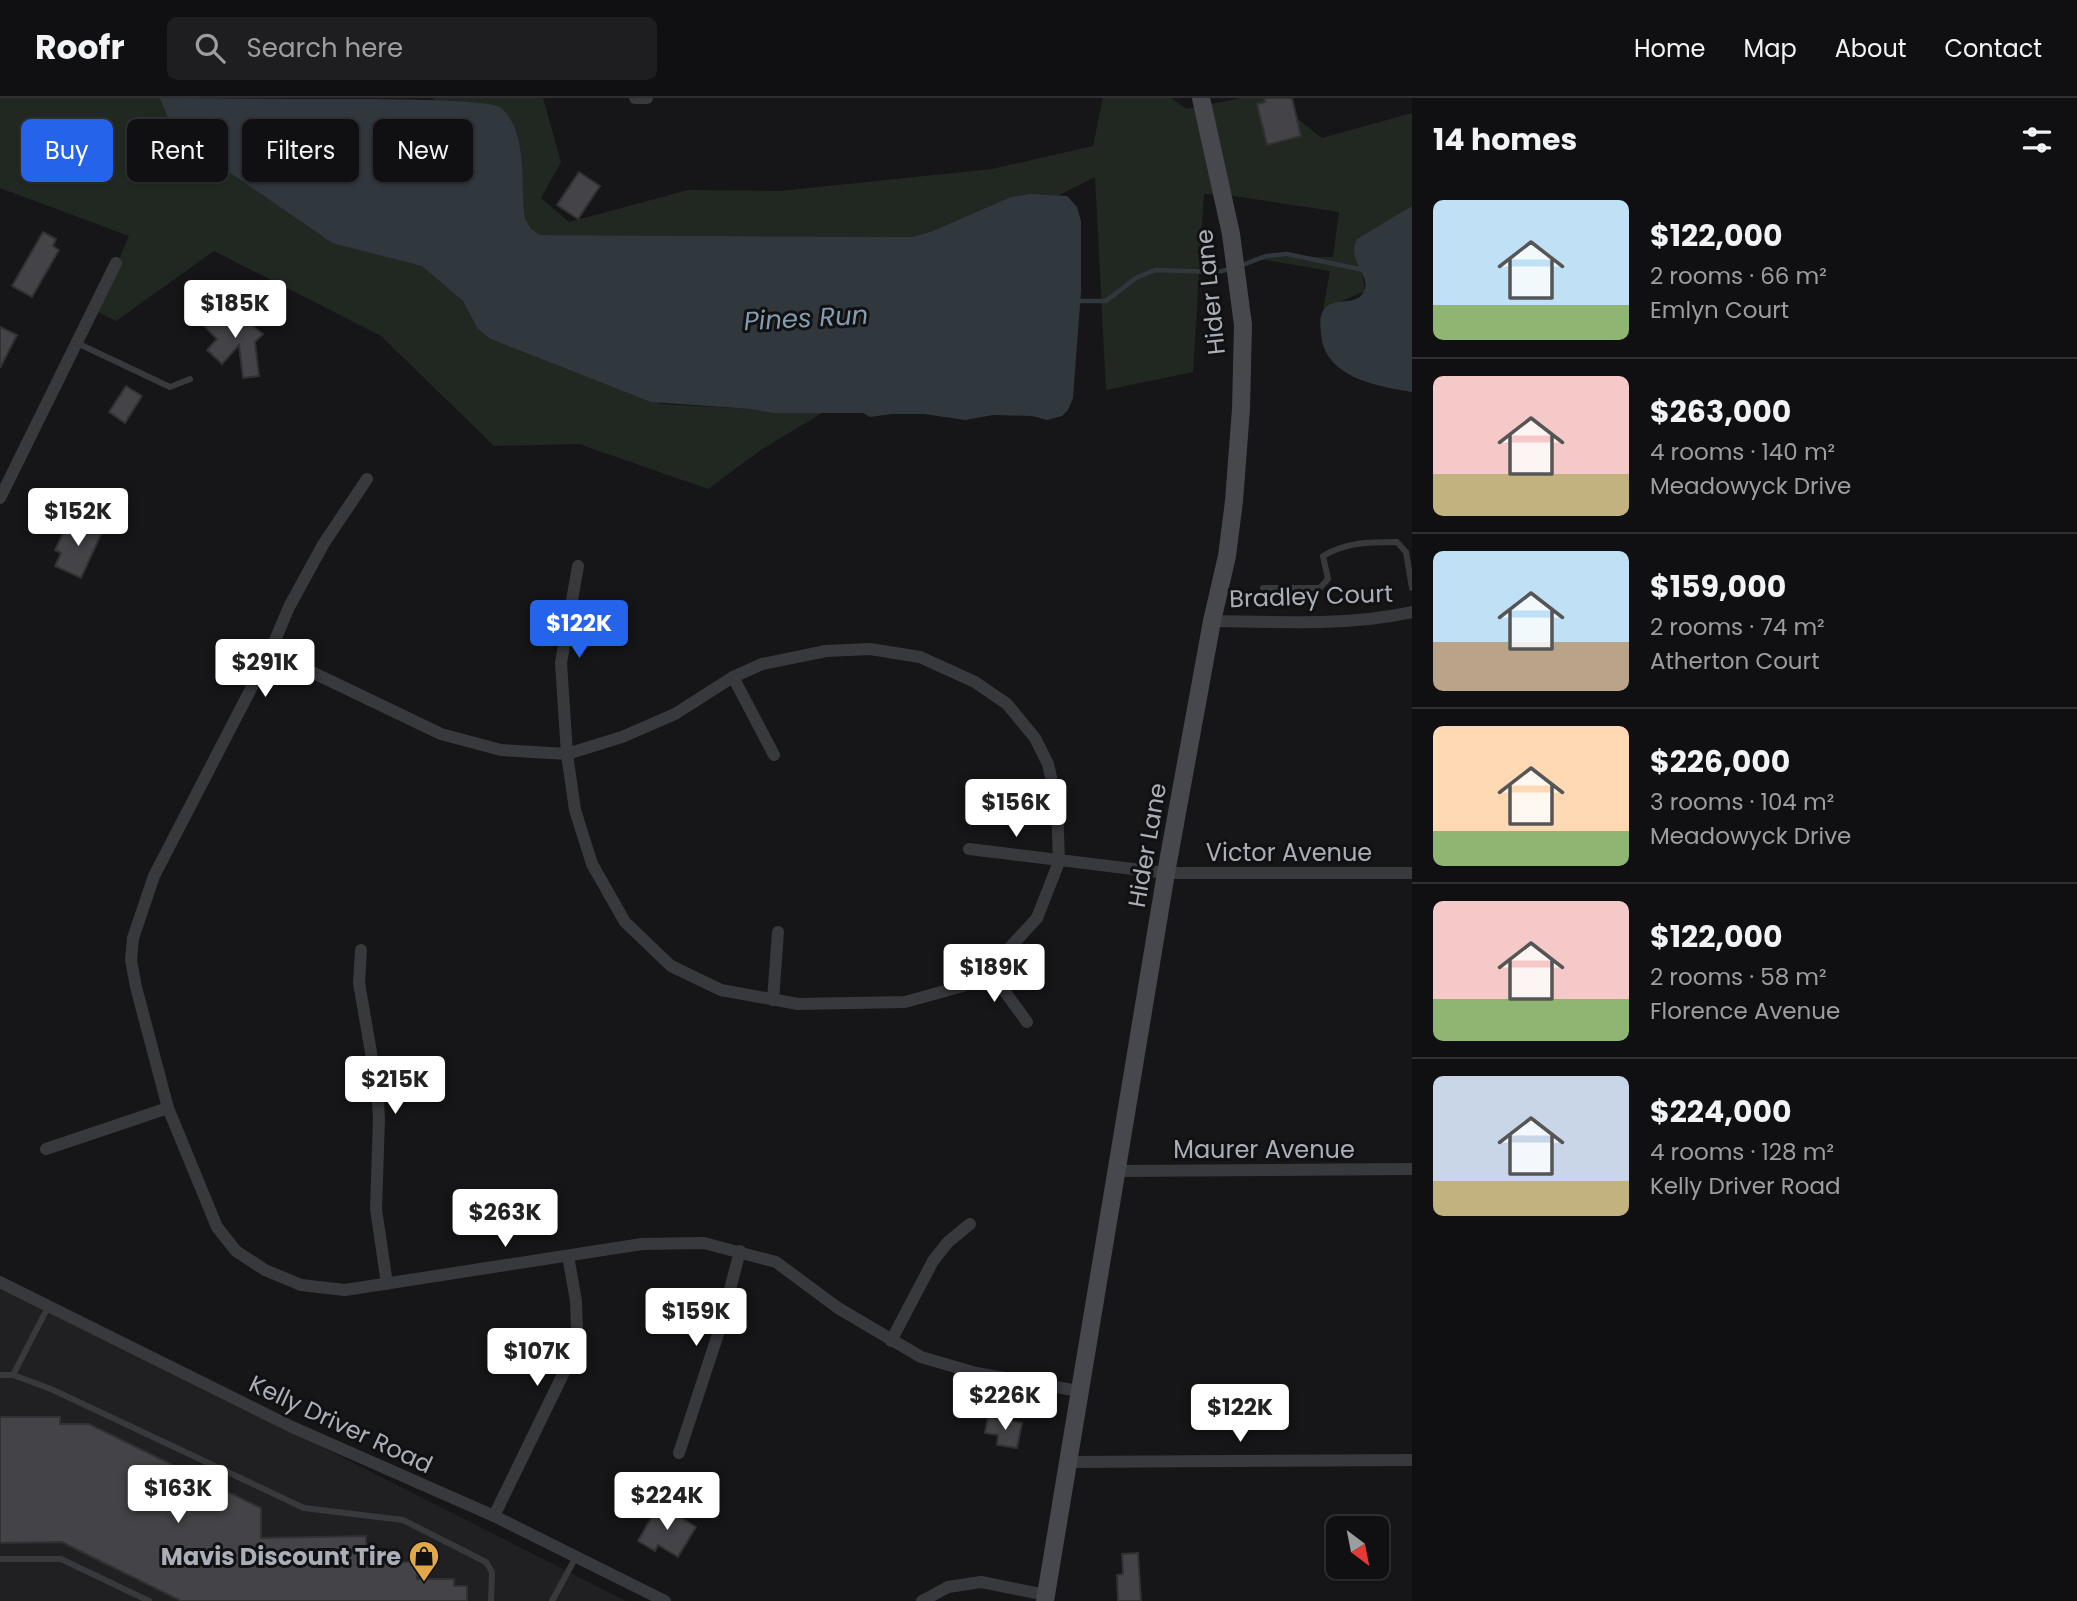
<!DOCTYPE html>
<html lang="en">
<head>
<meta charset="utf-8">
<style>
  body { margin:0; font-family:Poppins,sans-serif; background:#1e1e20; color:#f1f3f6; height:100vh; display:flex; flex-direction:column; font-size:26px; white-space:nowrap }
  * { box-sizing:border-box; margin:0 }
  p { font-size:23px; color:#9c9d9f }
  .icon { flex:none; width:38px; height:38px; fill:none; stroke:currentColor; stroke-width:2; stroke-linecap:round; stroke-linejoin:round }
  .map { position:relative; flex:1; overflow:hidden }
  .details { display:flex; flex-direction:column; background:#101012; width:665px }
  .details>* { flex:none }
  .hud { position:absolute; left:21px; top:21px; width:665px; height:63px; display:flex; gap:14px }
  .needle { width:46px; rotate:148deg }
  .controls { position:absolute; left:1326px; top:1418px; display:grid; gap:14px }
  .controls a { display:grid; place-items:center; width:63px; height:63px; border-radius:10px; background:#101012; box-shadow:0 2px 5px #0004,0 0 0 2px #303032; font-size:35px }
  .price { position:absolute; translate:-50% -60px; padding:0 16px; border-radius:7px; background:#fff; color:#222; font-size:23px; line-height:46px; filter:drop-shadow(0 2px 4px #0008) }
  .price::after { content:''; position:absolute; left:50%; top:42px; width:21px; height:16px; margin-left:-10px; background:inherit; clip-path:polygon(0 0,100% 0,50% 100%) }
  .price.on { background:#2563eb; color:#fff }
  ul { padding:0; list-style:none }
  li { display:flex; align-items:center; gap:21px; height:175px; padding:0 21px }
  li+li { border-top:2px solid #303032 }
  li span { display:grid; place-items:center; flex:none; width:196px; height:140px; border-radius:10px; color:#555 }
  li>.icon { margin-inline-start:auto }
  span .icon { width:84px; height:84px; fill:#fffc; stroke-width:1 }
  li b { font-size:30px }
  h2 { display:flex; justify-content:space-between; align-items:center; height:84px; padding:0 21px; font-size:30px }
  .pill { padding:0 24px; border-radius:10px; background:#101012; box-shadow:0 2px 5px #0004,0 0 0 2px #303032; font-size:24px; line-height:63px }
  .pill.on { background:#2563eb; color:#fff }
  header { display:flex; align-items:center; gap:42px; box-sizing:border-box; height:98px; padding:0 35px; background:#101012; border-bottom:2px solid #303032 }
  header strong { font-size:33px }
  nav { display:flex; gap:38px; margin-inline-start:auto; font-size:24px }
  .search { width:490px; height:63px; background:#1e1e20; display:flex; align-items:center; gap:18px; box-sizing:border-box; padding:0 24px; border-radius:10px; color:#9c9d9f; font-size:26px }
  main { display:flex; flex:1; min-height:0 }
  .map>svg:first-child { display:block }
</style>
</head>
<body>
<header>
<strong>Roofr</strong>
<div class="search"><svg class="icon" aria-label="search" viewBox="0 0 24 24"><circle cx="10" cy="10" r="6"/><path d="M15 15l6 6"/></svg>Search here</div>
<nav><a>Home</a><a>Map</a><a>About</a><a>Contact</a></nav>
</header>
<main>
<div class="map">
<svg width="1412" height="1503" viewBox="0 0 1412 1503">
  <rect width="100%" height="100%" fill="#161618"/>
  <polygon fill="#202022" points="0,1186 626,1503 0,1503"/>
  <polygon fill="#212822" points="0,0 184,0 168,20 236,79 332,145 434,0 543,0 561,64 541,100 569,124 688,92 780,93 992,71 1093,48 1103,0 1171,0 1187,11 1241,0 1271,0 1322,40 1412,15 1412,117 1357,141 1365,193 1323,211 1330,173 1249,159 1333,159 1339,114 1227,97 1204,96 1193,274 1106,292 1095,79 1059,97 912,139 540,137 660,306 822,315 762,351 708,391 579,346 494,348 381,238 214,153 116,223 96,213 129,138 0,90"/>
  <g fill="#30373d">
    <path d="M160 0C213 0 267 1 320 1 350 1 481 0 500 9 529 32 520 89 525 121L531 131 540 137 912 139 933 133 1011 99 1030 96 1067 98 1077 109 1081 123V194L1073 300 1068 312 1062 318 1047 322 1032 318 993 317 965 322 924 316H892L870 319 863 315H774L751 311 651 304 491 241 478 231 463 203 422 168 332 145 223 70 187 36 178 31 168 20Z"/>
    <path d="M1412 108V294C1377 288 1324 280 1321 235 1320 227 1319 217 1325 210 1336 199 1355 208 1363 195 1374 179 1345 162 1357 141Z"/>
  </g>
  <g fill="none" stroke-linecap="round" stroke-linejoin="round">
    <g stroke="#30373d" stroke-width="4.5">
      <polyline points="1240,168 1266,158 1287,156 1364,172"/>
      <polyline points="1076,203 1106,203 1136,180 1155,172 1217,174 1231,171"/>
    </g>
  </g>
  <g fill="#444448" stroke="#313134" stroke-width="2">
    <polygon points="1264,0 1292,0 1301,38 1267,47 1257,6 1265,4"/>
    <polygon points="579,74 600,88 578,121 557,107"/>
    <polygon points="43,134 56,141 53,148 59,152 32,199 12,188"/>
    <polygon points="226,206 263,236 255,244 259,278 243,280 239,247 222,266 207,252 217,241 205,229"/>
    <polygon points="0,229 17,237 0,270"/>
    <polygon points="126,288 142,298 125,325 109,314"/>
    <polygon points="81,422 103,432 81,480 55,468 61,455 55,452 64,433 74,437"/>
    <polygon points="0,1319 60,1319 60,1326 89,1326 261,1410 261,1440 366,1438 366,1456 385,1456 385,1464 418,1464 417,1481 454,1481 454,1488 467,1488 467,1503 181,1503 62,1444 0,1445"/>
    <polygon points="988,1319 1022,1325 1017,1350 997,1347 998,1337 985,1335"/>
    <polygon points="659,1406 696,1429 678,1459 658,1447 655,1453 638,1443"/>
    <polygon points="1138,1455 1141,1503 1118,1503 1117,1477 1123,1476 1122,1456"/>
  </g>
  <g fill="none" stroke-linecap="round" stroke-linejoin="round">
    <g stroke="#38393d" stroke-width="6">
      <polyline points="77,245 170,289 190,281"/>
      <path d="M1263 490H1320L1328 481 1323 458C1346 444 1370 444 1397 444L1406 454 1412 490"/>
      <polyline points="0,1277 13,1277 48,1209"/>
      <polyline points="13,1277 51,1291 304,1410 403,1422 486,1464 492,1474 491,1503"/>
      <polyline points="0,1461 61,1461 149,1503"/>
      <polyline points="552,1503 576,1459"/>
    </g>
    <g stroke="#38393d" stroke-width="12">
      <polyline points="635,0 647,0"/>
      <polyline points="367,381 324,445 289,509 270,554 154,778 133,840 131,862 136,889 168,1010 217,1129 236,1153 265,1172 301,1187 345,1192 642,1146 704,1145 776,1164 838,1210 921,1259 976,1275 1079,1293"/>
      <polyline points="0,400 116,165"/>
      <path d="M1212 523C1279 524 1347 528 1412 514"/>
      <polyline points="270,554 441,636 501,652 567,656 622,639 675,616 733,579 762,566 826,553 870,551 920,559 975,584 1007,606 1035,640 1048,666 1057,706 1059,764 1037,820 1004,856 963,888 905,904 798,906 721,892 671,868 625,824 592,766 575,712 567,656 561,565 578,468"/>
      <polyline points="733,579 774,657"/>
      <polyline points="969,751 1166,775 1412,775"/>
      <polyline points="361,852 359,885 377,989 379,1020 376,1111 387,1186"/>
      <polyline points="987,869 1027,924"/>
      <polyline points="773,902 778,834"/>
      <polyline points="46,1051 168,1010"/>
      <polyline points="1116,1073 1412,1071"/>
      <polyline points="0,1184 292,1329 494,1418 665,1503"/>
      <polyline points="891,1243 933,1163 948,1144 970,1126"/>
      <polyline points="679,1355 720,1230 740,1153"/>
      <polyline points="1067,1364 1412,1362"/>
      <polyline points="494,1418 568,1266 577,1233 576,1203 568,1158"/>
      <polyline points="922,1503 948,1489 981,1484 1046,1497"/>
    </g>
    <polyline stroke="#46484d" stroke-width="18" points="1045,1503 1166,775 1212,523 1227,458 1234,403 1241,311 1243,227 1231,136 1201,0"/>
  </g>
  <defs>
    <g id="shop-pin" transform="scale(1.575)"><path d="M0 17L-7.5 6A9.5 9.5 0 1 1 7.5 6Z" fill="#e0a847" stroke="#111113"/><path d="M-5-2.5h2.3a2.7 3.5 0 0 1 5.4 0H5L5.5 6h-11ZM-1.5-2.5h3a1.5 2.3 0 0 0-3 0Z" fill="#111"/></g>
  </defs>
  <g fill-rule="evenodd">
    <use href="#shop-pin" x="424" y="1458"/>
  </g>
  <g text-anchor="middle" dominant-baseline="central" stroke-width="6" stroke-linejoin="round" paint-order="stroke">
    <g font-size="24" fill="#aaaeb7" stroke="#111113">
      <text transform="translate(1210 194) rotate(-96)">Hider Lane</text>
      <text transform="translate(1311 498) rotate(-2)">Bradley Court</text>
      <text transform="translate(1147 747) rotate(-80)">Hider Lane</text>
      <text x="1289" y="754">Victor Avenue</text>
      <text x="1264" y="1051">Maurer Avenue</text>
      <text transform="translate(341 1326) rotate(25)">Kelly Driver Road</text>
    </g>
    <g font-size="24" font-weight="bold" fill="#aaaeb7" stroke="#111113" text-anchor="end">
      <text x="401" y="1458">Mavis Discount Tire</text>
    </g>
    <g font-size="26" font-style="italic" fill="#849cae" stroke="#111113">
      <text transform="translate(806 220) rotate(-3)">Pines Run</text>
    </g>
  </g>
</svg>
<div class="controls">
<a><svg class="needle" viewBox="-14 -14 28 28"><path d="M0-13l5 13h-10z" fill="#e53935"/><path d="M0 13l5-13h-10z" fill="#9c9d9f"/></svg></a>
</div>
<b class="price" style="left:235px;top:242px">$185K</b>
<b class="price" style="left:78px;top:450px">$152K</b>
<b class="price on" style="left:579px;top:562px">$122K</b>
<b class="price" style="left:265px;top:601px">$291K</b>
<b class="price" style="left:1016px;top:741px">$156K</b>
<b class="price" style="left:994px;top:906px">$189K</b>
<b class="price" style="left:395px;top:1018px">$215K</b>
<b class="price" style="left:505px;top:1151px">$263K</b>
<b class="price" style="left:696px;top:1250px">$159K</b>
<b class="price" style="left:537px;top:1290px">$107K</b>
<b class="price" style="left:1005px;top:1334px">$226K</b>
<b class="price" style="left:1240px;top:1346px">$122K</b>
<b class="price" style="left:178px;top:1427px">$163K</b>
<b class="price" style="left:667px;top:1434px">$224K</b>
<div class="hud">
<a class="pill on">Buy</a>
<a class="pill">Rent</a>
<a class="pill">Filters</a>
<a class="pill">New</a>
</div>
</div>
<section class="details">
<h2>14 homes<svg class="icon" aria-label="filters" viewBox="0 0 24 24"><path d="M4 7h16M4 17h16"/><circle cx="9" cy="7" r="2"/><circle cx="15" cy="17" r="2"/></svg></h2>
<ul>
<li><span style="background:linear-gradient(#bfe0f5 75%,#8fb573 0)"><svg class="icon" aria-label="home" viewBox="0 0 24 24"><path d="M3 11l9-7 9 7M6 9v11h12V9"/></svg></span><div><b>$122,000</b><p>2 rooms · 66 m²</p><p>Emlyn Court</p></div></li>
<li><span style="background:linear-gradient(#f6c9c9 70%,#c2b280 0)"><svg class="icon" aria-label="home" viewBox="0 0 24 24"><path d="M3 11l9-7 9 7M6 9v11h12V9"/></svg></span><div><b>$263,000</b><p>4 rooms · 140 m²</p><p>Meadowyck Drive</p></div></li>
<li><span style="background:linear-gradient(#bfe0f5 65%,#b9a48a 0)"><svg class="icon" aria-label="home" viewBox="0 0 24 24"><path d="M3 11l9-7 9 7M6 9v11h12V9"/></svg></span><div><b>$159,000</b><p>2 rooms · 74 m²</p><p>Atherton Court</p></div></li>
<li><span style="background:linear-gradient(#ffd9b3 75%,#8fb573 0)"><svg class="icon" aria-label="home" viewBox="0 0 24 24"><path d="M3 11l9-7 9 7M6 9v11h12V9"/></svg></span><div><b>$226,000</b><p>3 rooms · 104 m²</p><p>Meadowyck Drive</p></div></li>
<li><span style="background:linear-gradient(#f6c9c9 70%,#8fb573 0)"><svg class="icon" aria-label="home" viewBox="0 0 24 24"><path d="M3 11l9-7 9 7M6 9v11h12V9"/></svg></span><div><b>$122,000</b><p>2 rooms · 58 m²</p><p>Florence Avenue</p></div></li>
<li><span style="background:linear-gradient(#c9d6e8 75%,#c2b280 0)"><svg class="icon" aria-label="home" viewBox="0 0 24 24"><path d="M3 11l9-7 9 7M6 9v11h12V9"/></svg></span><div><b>$224,000</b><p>4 rooms · 128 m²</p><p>Kelly Driver Road</p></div></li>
</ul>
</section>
</main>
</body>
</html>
